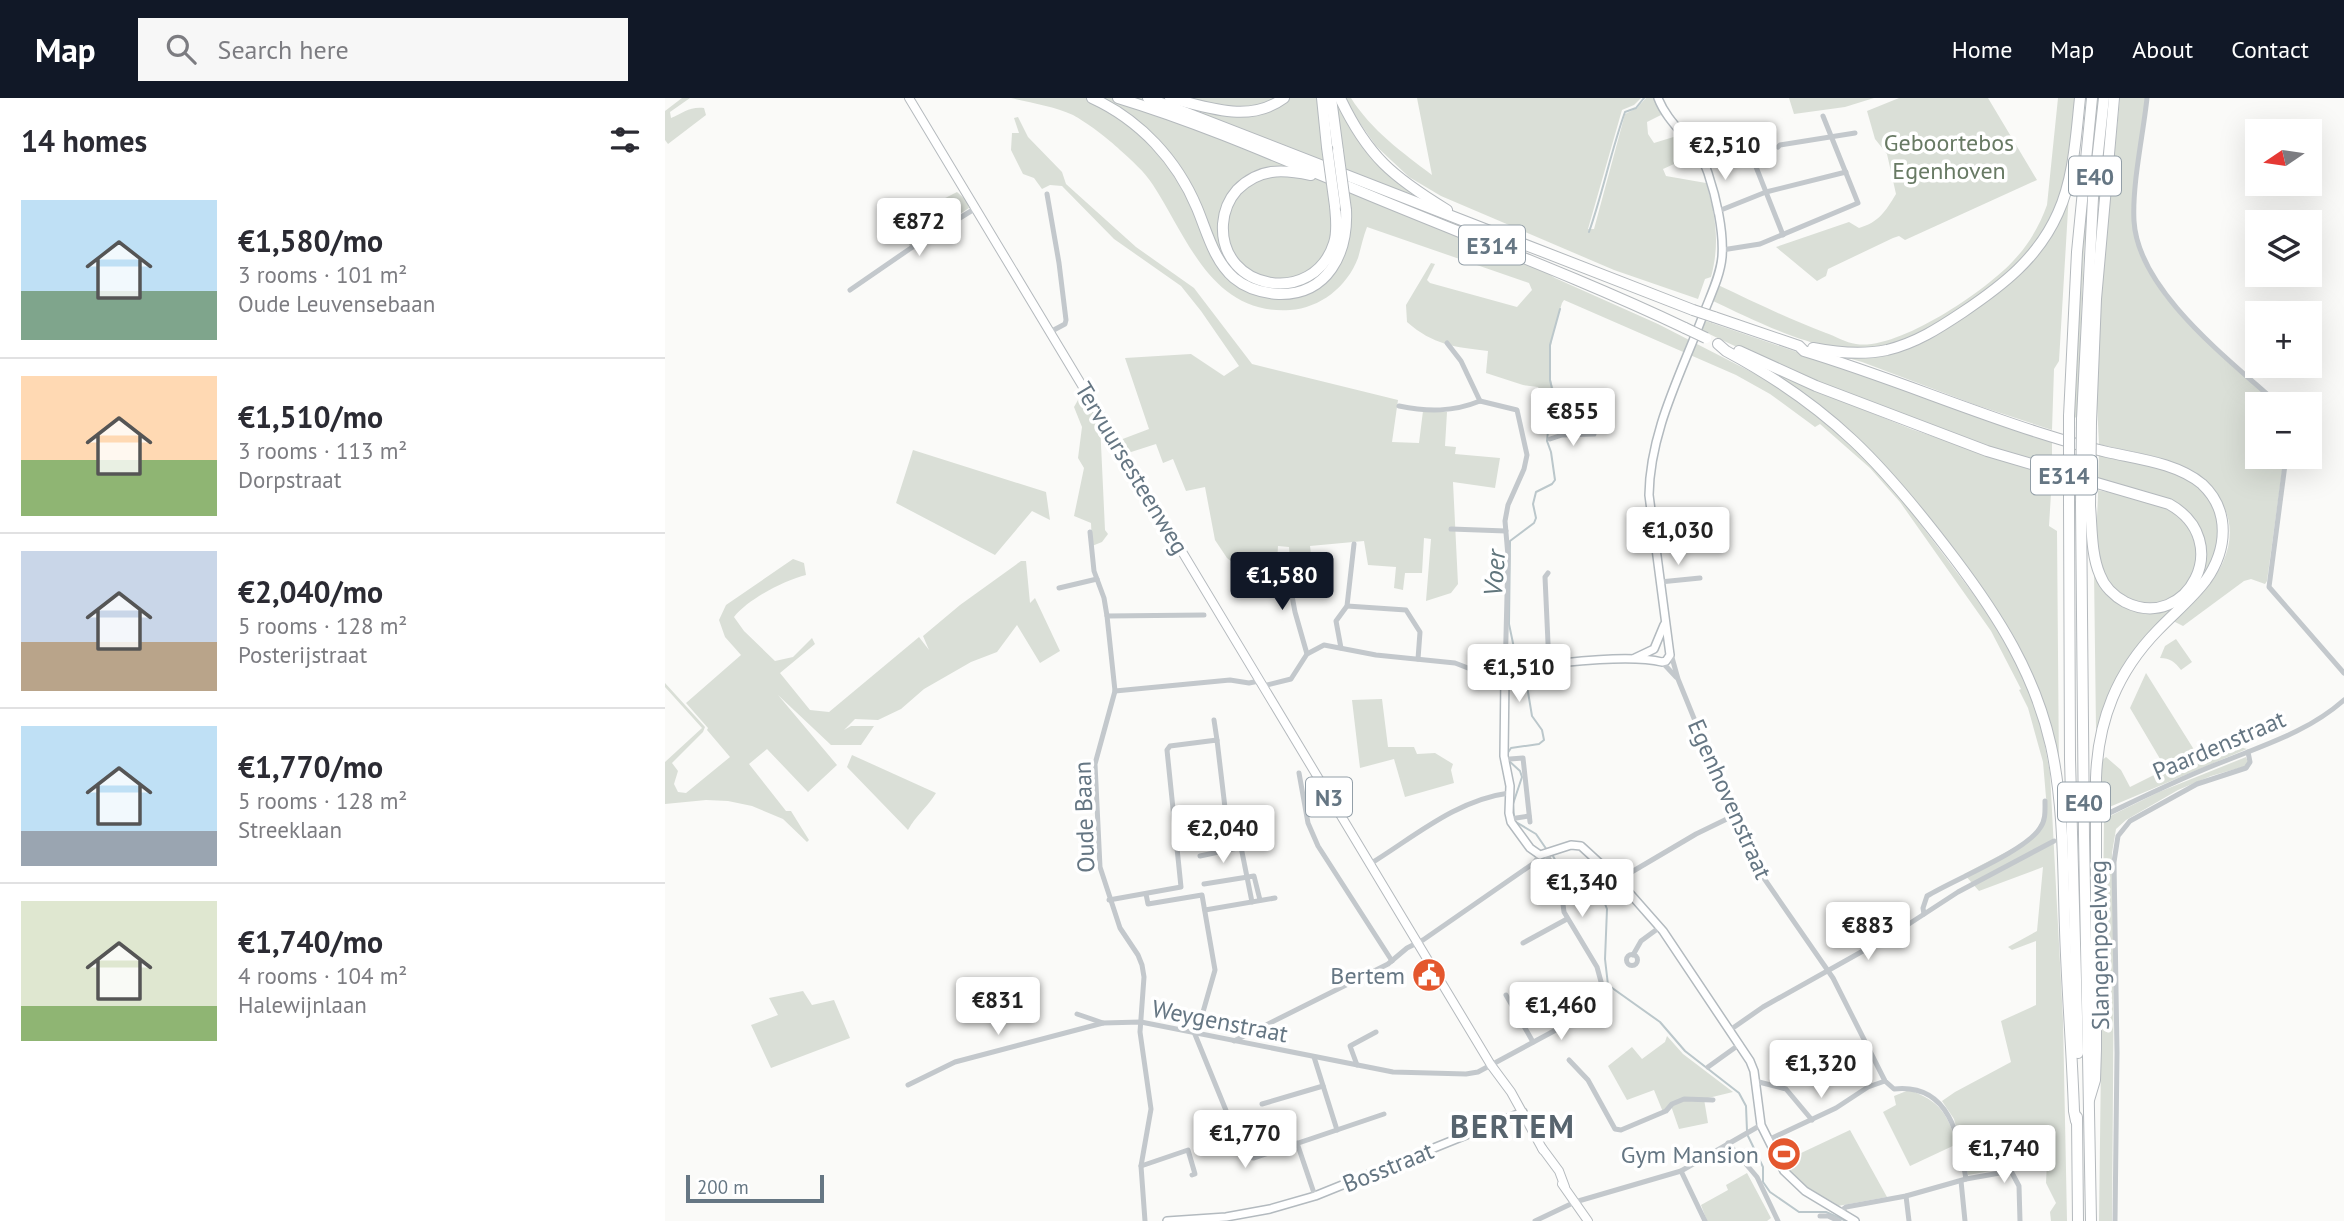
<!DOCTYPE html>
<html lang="en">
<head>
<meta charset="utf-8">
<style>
  body { margin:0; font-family:"PT Sans",sans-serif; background:#f7f7f7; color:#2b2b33; height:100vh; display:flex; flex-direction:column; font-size:26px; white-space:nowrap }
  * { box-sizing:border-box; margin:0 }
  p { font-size:23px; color:#7c7c81 }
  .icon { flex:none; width:38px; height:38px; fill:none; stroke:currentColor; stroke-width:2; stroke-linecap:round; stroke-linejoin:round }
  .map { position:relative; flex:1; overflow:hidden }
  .drawer { display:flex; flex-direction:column; background:#fff; width:665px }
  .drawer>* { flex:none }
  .needle { width:46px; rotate:257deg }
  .tools { position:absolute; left:1580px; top:21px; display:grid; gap:14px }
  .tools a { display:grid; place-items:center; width:77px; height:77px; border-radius:0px; background:#fff; box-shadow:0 7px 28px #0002; font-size:35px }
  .scale { position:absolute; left:21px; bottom:18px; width:138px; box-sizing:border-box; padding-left:7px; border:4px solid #657683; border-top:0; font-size:19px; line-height:24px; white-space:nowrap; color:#657683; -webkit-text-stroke:5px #fff; paint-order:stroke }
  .price { position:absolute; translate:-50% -60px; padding:0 16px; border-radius:7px; background:#fff; color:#222; font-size:23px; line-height:46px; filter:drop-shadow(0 2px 4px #0008) }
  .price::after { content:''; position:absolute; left:50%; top:42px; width:21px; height:16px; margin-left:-10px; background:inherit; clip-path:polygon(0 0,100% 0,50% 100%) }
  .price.active { background:#111827; color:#fff }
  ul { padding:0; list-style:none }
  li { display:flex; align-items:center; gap:21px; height:175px; padding:0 21px }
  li+li { border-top:2px solid #e1e1e2 }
  li span { display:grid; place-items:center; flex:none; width:196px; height:140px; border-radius:0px; color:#555 }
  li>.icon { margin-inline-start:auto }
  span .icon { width:84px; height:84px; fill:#fffc; stroke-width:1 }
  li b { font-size:30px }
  h2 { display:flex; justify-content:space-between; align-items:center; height:84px; padding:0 21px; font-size:30px }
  header { display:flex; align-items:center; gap:42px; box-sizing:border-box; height:98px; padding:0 35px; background:#111827; color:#fff }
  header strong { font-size:33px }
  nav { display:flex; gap:38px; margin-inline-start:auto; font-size:24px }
  .search { width:490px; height:63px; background:#f7f7f7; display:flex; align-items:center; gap:18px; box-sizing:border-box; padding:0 24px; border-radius:0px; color:#7c7c81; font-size:26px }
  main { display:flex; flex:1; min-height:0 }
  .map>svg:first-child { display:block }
</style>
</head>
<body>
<header>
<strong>Map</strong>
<div class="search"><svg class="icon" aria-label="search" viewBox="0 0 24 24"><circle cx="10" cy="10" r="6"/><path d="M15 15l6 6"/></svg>Search here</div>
<nav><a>Home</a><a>Map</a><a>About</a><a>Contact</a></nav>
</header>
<main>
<section class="drawer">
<h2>14 homes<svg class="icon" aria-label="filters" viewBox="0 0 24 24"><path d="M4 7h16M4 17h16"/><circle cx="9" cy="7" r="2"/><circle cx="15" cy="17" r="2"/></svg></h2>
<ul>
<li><span style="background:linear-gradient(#bfe0f5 65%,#7fa58c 0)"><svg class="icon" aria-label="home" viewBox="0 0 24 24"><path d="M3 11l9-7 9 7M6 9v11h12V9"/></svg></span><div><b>€1,580/mo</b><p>3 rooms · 101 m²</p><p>Oude Leuvensebaan</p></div></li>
<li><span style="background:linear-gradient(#ffd9b3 60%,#8fb573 0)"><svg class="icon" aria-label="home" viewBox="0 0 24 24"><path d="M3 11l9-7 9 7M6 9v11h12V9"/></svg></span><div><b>€1,510/mo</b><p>3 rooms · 113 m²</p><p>Dorpstraat</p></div></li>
<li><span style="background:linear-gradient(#c9d6e8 65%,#b9a48a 0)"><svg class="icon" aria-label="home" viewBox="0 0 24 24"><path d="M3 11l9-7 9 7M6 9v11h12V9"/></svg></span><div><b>€2,040/mo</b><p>5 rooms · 128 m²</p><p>Posterijstraat</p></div></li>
<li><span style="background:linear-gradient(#bfe0f5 75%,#9aa5b1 0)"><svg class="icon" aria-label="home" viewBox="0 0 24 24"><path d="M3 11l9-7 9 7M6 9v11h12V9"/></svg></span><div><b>€1,770/mo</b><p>5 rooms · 128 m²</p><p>Streeklaan</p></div></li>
<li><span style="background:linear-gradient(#dfe7d0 75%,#8fb573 0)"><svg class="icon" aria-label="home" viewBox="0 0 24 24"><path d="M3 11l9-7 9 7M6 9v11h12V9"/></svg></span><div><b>€1,740/mo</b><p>4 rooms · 104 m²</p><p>Halewijnlaan</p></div></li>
</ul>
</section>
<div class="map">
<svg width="1679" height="1123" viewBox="0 0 1679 1123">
  <rect width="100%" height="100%" fill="#fafaf8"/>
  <g fill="#dadfd7">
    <path d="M17 0H25L5 14 6 20C17 15 26 8 39 10L41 17 3 46 0 42V13Z"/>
    <path d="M346 0H671L686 29 741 86 890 180 993 226 1104 283 1128 298 1177 337 1225 386 1322 514 1344 549 1360 581 1377 632 1385 675 1398 922 1402 1123H1386L1385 1114 1391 1105 1381 1085 1382 1063 1303 1077 1289 1021 1277 1003 1290 994 1346 964 1336 923 1371 907V843L1347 852 1343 849 1372 833 1378 769 1314 793 1299 776 1368 740 1382 711 1378 664 1363 610 1354 592 1356 591 1326 533 1235 404 1205 370 1155 326 1150 329 1105 296 1071 277 899 202 897 205C889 232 878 265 889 292L885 296 877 295 873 289 858 287 821 275 823 253C790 249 768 247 742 224L741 207 766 165 770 166 762 182 765 185 852 209 867 192 864 185 702 129C698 139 696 150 693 160 682 189 655 210 625 212 547 217 523 141 488 87 480 74 466 62 455 52 444 41 421 24 408 17 389 8 365 5 346 0Z"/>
    <path d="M681 0H686C706 32 738 55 767 77L752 0H976L969 7 957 12 923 131H929L960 16 972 10 981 0H989L996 17 982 24 983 36 989 45 1015 37 1029 57 998 71 1001 78 1041 85C1051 117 1055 146 1046 179L1040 181 1033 201 949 172 776 98 744 79 711 48 687 14Z"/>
    <polygon points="1124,0 1209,0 1180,9 1129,16"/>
    <path d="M1234 0H1323L1372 82 1240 142 1234 138 1228 140 1163 171 1161 178 1152 183 1111 149 1184 124 1194 130C1214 124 1220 114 1231 96L1222 56 1210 41 1202 13Z"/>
    <path d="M1393 0H1410C1405 43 1403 90 1382 129 1358 173 1268 239 1218 249 1202 252 1182 252 1166 249 1128 242 1082 219 1048 203L1053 187C1089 204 1124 221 1161 235 1170 238 1181 245 1191 246 1233 253 1322 192 1349 162 1364 146 1375 127 1382 107Z"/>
    <polygon points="1431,0 1434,0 1419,153 1412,320 1409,319 1416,153"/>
    <path d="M1455 0H1481L1467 125 1477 161 1500 199 1539 241 1610 306H1592V359H1619L1602 483 1600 486 1586 481 1579 483 1518 528 1508 523C1517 514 1528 506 1536 497 1585 442 1570 390 1502 363 1481 355 1456 352 1434 346L1431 287 1434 208Z"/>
    <polygon points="353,19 363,39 397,74 401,86 471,149 529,190 587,266 733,302 727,344 754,345 758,313 782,314 780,348 791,349 790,356 835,360 830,390 788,384 793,486 786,495 761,503 766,441 759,440 757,475 740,475 738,492 729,490 731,469 703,467 699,443 645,448 647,464 625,465 624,449 613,448 612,465 594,465 595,482 579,488 574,470 562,460 550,442 540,389 521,393 508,361 498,365 491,346 463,355 455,342 484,331 460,260 526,256 559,278 574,268 536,213 516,188 449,141 397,88 385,87 377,91 369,80 358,76 346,52 347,35 354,35 349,20"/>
    <polygon points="292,94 302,103 304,110 245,148 231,125"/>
    <polygon points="1404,95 1394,263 1389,271 1387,332 1311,307 1197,264 1172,257 1232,253 1350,179"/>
    <path d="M1041 223 1387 341V369C1267 331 1149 287 1036 232Z"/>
    <polygon points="1106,274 1246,331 1387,379 1384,428 1392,433 1394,678 1375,596 1353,548 1222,371 1195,342 1165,316"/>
    <polygon points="417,295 435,325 440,432 443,436 437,444 427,448 426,425 409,418 419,370 413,360 417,329 409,309"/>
    <polygon points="248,352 381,394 385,422 367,413 330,457 231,405"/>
    <polygon points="1434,355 1514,376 1529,384 1542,396 1555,422 1550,460 1532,489 1540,455 1538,442 1499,401 1479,393 1433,383"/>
    <path d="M1433 392C1458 398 1494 400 1514 418 1526 428 1531 440 1531 455 1534 517 1447 523 1434 462 1429 440 1433 415 1433 392Z"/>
    <path d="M128 461 139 465 141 477C120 482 83 501 69 519L79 533 110 563 128 559 147 540 150 546 115 575 145 612 164 614 254 539 264 552 258 538 295 507 356 463H361L365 505 370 500 395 553 375 565 352 527 332 554 306 564 259 591 236 611 213 622 190 621 179 632 186 628H209L196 647H166L113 597 172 667 143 694 102 651 84 666 121 713H126L144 742 142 744 118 721 87 708 63 703 41 702 0 706V664L37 630 0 589V585L40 629 38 634 7 665 13 673 9 686 13 694 21 695 65 659 42 632 43 630 21 605 76 557 60 539 54 522 61 507Z"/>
    <polygon points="1429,472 1472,512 1521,498 1448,588 1431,632"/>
    <path d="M1511 541 1527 564 1516 572C1510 564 1505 560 1495 560L1500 548Z"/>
    <polygon points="1481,575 1533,658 1572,648 1582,651 1442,710 1437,698 1435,664 1441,659 1456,672 1465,689 1501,671 1465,610"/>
    <polygon points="717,601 723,649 749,649 752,656 770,655 788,666 786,672 789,685 740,699 729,661 695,670 687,602"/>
    <path d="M187 657 271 695C262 710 251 717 243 732L182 669Z"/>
    <polygon points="1581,659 1583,664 1581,668 1546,678 1513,692 1461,722 1451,731 1447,755 1449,855 1447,1123 1434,1123 1439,721 1494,694"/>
    <polygon points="138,893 147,907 169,902 185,940 106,970 86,927 113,917 104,900"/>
    <polygon points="1002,938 1018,956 1068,994 1039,1001 1043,1025 1014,1031 1006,1008 998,1014 989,992 962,1002 943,968 967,949 977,961 1000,944"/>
    <path d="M1244 992C1275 1003 1282 1015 1292 1046L1245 1068 1218 1014 1231 1007 1229 998Z"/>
    <path d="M1185 1032 1222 1099 1173 1108C1154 1097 1128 1084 1119 1063Z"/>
    <polygon points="1082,1075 1106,1120 1102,1123 1042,1123 1036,1107 1063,1092 1061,1087"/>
  </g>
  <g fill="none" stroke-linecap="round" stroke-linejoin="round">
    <g stroke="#bbc7cb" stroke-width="2">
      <path d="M924 134C938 94 946 53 960 14L971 10 979 0"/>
      <polyline points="858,571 849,550 844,526 845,443 869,425 871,420 868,406 871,394 887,386 890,382 886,354 882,343 884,323 890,304 885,282 885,247 895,211"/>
      <polyline points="842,656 846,650 874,646 879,642 877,632 867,618 860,576"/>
      <polyline points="843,662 855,673 857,679 848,706 849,718"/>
      <polyline points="851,724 871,736 882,752"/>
      <polyline points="888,758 893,767 907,765 936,796 942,811 940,861 943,887 995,924 1020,953 1074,995 1081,1008 1082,1033"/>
      <polyline points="1083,1038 1098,1069 1098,1084 1105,1094 1134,1114 1161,1114 1181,1123"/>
    </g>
    <g stroke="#b3babf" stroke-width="10">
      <g id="secondary">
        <path d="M993 0C1004 29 1033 45 1043 75 1051 99 1059 133 1057 159 1055 180 1044 200 1037 220 1015 278 985 334 984 397L1005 557 1001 563 997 564C967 557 902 563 871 569 860 571 851 576 840 578L839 658 845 688 844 715 846 724 865 750 875 757 906 747 916 748 953 782 998 833 1085 963 1089 973 1096 1027 1119 1073 1140 1093 1190 1123"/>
        <polyline points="970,560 989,551 999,527"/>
        <polyline points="502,1123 561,1119 605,1111 650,1098 858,1014"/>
      </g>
    </g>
    <g stroke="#b5babe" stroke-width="10">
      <g id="primary">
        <polyline points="244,0 826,967 846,994 878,1052"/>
        <polyline points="877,1050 894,1073 900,1089"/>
        <polyline points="897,1086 923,1123"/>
      </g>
    </g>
    <g stroke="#b4b9bd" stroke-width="12">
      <g id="highway">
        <path d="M427 0C475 22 512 62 532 110 542 134 549 163 569 180 582 191 598 195 614 196 663 197 683 155 681 112"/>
        <path d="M453 0C542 27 626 65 711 100 815 143 919 182 1020 230"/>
        <polyline points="483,0 1028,212"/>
        <path d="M505 0C543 9 584 26 619 0"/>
        <polyline points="657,0 662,49"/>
        <polyline points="666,0 673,53"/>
        <path d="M675 0C703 59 728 79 782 112"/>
        <path d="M646 77C617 71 594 70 572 92 564 101 559 113 558 126 554 193 649 209 669 145 673 133 671 120 670 108"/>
        <path d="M1049 219 1134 248 1139 253C1219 277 1296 310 1375 335 1397 342 1420 349 1442 354 1473 361 1512 365 1537 386 1566 413 1562 452 1541 482 1527 501 1509 515 1493 532 1452 574 1433 622 1431 680V951L1430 982 1424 1002"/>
        <path d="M1053 246 1061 253C1166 309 1219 367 1290 461 1333 518 1370 576 1386 648 1399 708 1398 771 1400 832 1402 893 1407 953 1409 1013L1411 1023"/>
        <path d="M1148 250C1173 255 1198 257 1222 252 1251 245 1274 230 1298 214 1338 187 1373 160 1393 115 1409 80 1411 37 1415 0"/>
        <path d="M1074 253 1151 288 1322 353 1504 406C1571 443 1522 535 1460 504 1449 498 1439 488 1435 477 1426 456 1427 430 1425 408"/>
        <polyline points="1404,318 1412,154 1427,0"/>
        <polyline points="1417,321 1428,100 1439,0"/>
        <polyline points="1426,324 1431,201 1449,0"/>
        <polyline points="1404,403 1405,661 1413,955"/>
        <polyline points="1416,406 1419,738 1426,1123"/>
        <polyline points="1412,1019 1413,1123"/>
      </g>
    </g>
    <g stroke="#c3c8cc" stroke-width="5">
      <path d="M1482 0C1478 38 1467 86 1469 123 1473 193 1565 262 1613 306"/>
      <polyline points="1078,36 1118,137"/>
      <polyline points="1113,49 1115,47 1190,35"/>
      <polyline points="1073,58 1086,53"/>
      <polyline points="382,96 394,165 401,222 400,226 385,234"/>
      <polyline points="1051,114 1101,94 1181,74"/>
      <polyline points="1057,152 1095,146 1193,105 1158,18"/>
      <polyline points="185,192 246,150 311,110"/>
      <polyline points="782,245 796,263 815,303"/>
      <path d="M734 308C763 314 788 314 815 303"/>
      <polyline points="885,341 897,337 929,336"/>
      <polyline points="1621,359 1604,489 1679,575"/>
      <polyline points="786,431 841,433"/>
      <polyline points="425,434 429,473 439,500 442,518 450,593 430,666 435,769 455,830 473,857 477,867 479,879 475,934 486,1011 476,1068 480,1123"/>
      <polyline points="620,460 630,514 642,556"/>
      <polyline points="883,475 880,479 884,567"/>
      <polyline points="995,484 1035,480"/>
      <polyline points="394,490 432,481"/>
      <polyline points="682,508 741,512 755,534 753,561"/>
      <polyline points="442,518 539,517"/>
      <polyline points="676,550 671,523 682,508 689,446"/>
      <path d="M1006 556 1013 581 1087 763 1168 880 1220 983 1229 991C1285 985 1294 1039 1301 1081"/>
      <polyline points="997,564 1011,579"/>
      <polyline points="598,588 626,581 642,556 659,547 711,557 790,565 821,577 840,578 843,458 840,423 843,407 859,371 862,357 852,312 815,303"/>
      <polyline points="450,593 565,582 584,585 594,583"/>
      <polyline points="549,622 552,642"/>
      <polyline points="845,661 858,660 865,724"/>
      <polyline points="634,675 643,725 653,748 727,863"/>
      <path d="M1438 718C1478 699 1518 679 1560 663 1602 646 1644 633 1679 602"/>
      <polyline points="845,721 864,718"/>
      <polyline points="535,758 577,749"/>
      <path d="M705 766C749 739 791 702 844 695"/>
      <polyline points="953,782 1031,736 1068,718"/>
      <polyline points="539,786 589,778 595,802"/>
      <polyline points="481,796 483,806 537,797 550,872 532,935"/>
      <polyline points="444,802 516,789 502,652 505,648 552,642 563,735 565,739 575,744 587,804"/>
      <polyline points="540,812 610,800"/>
      <path d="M1259 816 1258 810 1262 798C1288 782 1361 753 1375 730 1381 722 1380 712 1380 703"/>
      <polyline points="858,845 902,821"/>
      <circle cx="967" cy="862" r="5.5"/>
      <polyline points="968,857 976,843 995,829"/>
      <polyline points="841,897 868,944"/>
      <polyline points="412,916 438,925 476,924 728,974 801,976 813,974 902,926 933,899 938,891 932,869 899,814 894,775 881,757"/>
      <polyline points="1065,932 1098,909 1230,835 1293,794 1389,743"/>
      <polyline points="529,934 580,1059 589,1060 719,1016"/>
      <polyline points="569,943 723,866 742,850 758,842 869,765 875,757"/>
      <polyline points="649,959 672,1032"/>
      <polyline points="904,962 923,982 950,1031 956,1032 1001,1013 1007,1006 1019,1001 1048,1002"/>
      <polyline points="692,967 685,948 711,934"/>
      <polyline points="1043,969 1075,946"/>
      <polyline points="1090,983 1121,991 1147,1022"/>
      <polyline points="243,987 290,964 438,925"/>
      <polyline points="597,1006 658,988"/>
      <polyline points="1103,1042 1171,1010 1203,989 1220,983"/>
      <polyline points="632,1045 650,1098"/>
      <polyline points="1063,1045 1092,1079 1113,1123"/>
      <polyline points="476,1068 523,1052 530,1076 527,1077"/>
      <polyline points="1016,1073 1040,1123"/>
      <polyline points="1296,1083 1300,1123"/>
      <polyline points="1241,1098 1244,1123"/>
      <polyline points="1176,1113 1181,1109 1241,1098 1301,1081 1346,1073 1354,1088 1355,1123"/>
      <polyline points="1155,1118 1163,1118 1174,1123"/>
      <polyline points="870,1123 910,1104 1016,1073 1096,1027"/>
      <polyline points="1450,1123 1452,955 1449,764 1453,738 1465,723 1532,686 1581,670 1585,664 1583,654"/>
    </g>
    <use href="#secondary" stroke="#fff" stroke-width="7"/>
    <use href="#primary" stroke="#fff" stroke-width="8"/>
    <use href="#highway" stroke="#fff" stroke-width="10"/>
    <g stroke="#b4b9bd" stroke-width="12" stroke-linecap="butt">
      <g id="highway-bridge">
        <polyline points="662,49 670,108"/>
        <polyline points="673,53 681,112"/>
        <polyline points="1028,212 1049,219"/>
        <polyline points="1020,230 1041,240"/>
        <polyline points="1404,403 1404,318"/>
        <polyline points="1416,406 1417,321"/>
        <polyline points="1425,408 1426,324"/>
      </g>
    </g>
    <use href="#highway-bridge" stroke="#fff" stroke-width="10"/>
  </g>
  <defs>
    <g id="civic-disc" transform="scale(1.75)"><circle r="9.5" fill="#e4572e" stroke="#fff"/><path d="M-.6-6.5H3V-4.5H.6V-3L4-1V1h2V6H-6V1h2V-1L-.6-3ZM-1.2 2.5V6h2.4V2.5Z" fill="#fff"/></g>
    <g id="stadium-disc" transform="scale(1.75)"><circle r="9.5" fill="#e4572e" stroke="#fff"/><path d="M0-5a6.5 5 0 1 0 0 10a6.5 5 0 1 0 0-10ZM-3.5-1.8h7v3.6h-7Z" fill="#fff"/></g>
  </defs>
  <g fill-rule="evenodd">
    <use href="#civic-disc" x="764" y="877"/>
    <use href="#stadium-disc" x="1119" y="1056"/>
  </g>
  <g text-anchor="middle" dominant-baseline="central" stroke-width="7" stroke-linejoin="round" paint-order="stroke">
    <g fill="#fff" stroke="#939fa8" stroke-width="2">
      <rect x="1404" y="58.5" width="52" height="39" rx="5"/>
      <rect x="794" y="127.5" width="66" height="39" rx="5"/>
      <rect x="1366" y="357.5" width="66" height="39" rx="5"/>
      <rect x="641" y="679.5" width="46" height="39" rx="5"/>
      <rect x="1393" y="684.5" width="52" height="39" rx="5"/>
    </g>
    <g font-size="23" font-weight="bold" fill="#657683">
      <text x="1430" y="78">E40</text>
      <text x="827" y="147">E314</text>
      <text x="1399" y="377">E314</text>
      <text x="664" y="699">N3</text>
      <text x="1419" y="704">E40</text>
    </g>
    <g font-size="24" fill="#687a64" stroke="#fff">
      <text x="1284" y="44">Geboortebos<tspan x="1284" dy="28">Egenhoven</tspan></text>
    </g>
    <g font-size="24" fill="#657683" stroke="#fff">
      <text transform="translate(467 370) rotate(59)">Tervuursesteenweg</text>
      <text transform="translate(1554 647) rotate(-23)">Paardenstraat</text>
      <text transform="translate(1065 701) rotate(66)">Egenhovenstraat</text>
      <text transform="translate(419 719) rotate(-92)">Oude Baan</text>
      <text transform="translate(1434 847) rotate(-91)">Slangenpoelweg</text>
      <text transform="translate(555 923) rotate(11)">Weygenstraat</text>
      <text transform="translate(723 1069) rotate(-22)">Bosstraat</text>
    </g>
    <g font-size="24" fill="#657683" stroke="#fff" text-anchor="end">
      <text x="740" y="877">Bertem</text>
      <text x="1094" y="1056">Gym Mansion</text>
    </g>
    <g font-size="26" font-style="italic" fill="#60757c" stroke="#fff">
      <text transform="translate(829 475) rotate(-86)">Voer</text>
    </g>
    <g font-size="32" font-weight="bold" letter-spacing="2" fill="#57646e" stroke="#fff">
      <text x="848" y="1028">BERTEM</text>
    </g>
  </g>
</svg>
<div class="tools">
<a><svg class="needle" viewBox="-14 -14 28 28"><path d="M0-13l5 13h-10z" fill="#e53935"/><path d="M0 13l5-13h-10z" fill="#7c7c81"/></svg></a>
<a><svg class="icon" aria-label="layers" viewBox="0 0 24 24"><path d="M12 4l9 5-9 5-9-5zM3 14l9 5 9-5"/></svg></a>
<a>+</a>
<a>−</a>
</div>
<div class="scale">200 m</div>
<b class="price" style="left:1060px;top:84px">€2,510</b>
<b class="price" style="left:254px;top:160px">€872</b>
<b class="price" style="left:908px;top:350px">€855</b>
<b class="price" style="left:1013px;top:469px">€1,030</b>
<b class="price active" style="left:617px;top:514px">€1,580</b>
<b class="price" style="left:854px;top:606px">€1,510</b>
<b class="price" style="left:558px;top:767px">€2,040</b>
<b class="price" style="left:917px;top:821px">€1,340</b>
<b class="price" style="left:1203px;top:864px">€883</b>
<b class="price" style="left:333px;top:939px">€831</b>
<b class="price" style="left:896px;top:944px">€1,460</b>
<b class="price" style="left:1156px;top:1002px">€1,320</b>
<b class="price" style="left:580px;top:1072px">€1,770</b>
<b class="price" style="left:1339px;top:1087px">€1,740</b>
</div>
</main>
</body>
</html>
